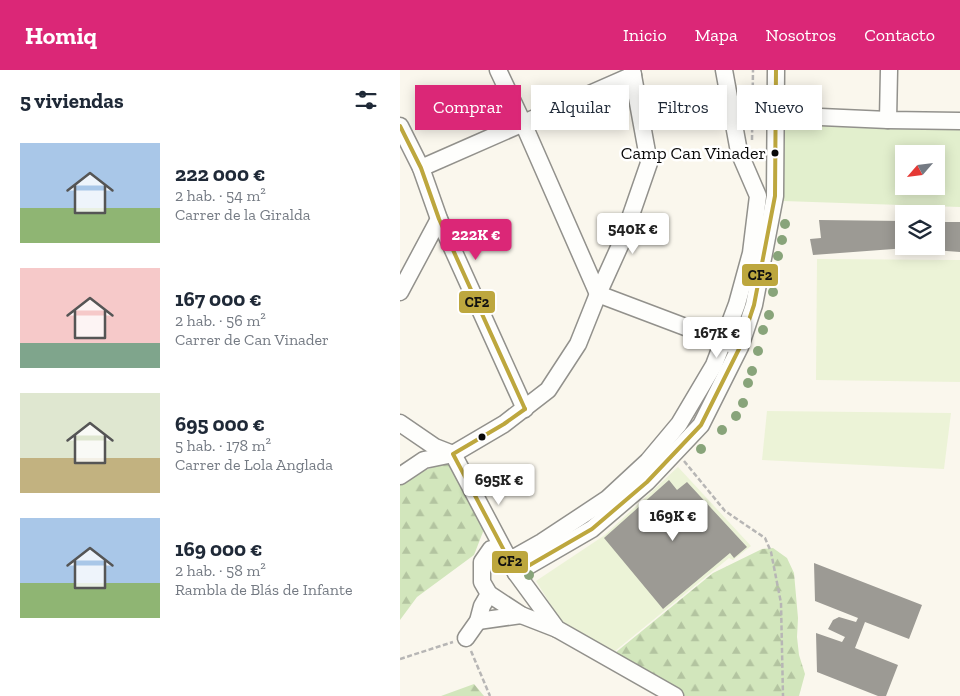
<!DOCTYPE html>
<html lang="es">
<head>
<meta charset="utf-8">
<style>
  body { margin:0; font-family:"Zilla Slab",serif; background:#f2f2f3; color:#1f2937; height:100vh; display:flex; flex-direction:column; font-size:19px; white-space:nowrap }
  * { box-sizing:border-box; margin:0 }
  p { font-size:16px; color:#747a83 }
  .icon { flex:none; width:28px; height:28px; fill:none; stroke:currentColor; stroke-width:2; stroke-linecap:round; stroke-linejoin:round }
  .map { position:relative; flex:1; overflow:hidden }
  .panel { display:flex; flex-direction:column; background:#fff; width:400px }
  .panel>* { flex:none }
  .guide { position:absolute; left:15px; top:15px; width:470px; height:45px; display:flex; gap:10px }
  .needle { width:32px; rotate:242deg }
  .tools { position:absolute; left:495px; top:75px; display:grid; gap:10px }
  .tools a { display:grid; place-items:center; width:50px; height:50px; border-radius:0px; background:#fff; box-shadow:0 2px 12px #0003; font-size:25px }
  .price { position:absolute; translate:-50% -42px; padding:0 11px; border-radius:5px; background:#fff; color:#222; font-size:16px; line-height:32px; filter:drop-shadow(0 1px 2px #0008) }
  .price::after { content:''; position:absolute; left:50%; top:30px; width:15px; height:11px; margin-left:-8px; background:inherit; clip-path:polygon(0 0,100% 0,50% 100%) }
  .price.selected { background:#db2777; color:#fff }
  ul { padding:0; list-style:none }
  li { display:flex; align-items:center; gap:15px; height:125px; padding:0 20px }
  li span { display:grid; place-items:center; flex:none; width:140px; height:100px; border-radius:0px; color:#555 }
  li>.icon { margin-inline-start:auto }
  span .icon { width:60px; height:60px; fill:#fffc; stroke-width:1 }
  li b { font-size:21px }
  h2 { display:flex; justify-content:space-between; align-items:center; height:60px; padding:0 20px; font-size:21px }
  .tag { padding:0 18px; border-radius:0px; background:#fff; box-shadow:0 2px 12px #0003; font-size:18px; line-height:45px }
  .tag.selected { background:#db2777; color:#fff }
  header { display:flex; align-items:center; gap:30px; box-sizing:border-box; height:70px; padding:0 25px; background:#db2777; color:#fff }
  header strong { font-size:24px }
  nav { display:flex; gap:28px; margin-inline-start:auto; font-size:18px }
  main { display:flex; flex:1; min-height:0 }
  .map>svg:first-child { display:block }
</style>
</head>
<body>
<header>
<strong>Homiq</strong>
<nav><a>Inicio</a><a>Mapa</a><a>Nosotros</a><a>Contacto</a></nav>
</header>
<main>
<section class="panel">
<h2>5 viviendas<svg class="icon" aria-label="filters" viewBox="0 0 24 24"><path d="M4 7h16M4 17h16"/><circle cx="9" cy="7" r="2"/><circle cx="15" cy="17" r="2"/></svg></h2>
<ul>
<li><span style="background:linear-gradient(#a9c7e8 65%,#8fb573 0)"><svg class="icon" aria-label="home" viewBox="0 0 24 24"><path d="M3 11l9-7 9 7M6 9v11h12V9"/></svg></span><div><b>222 000 €</b><p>2 hab. · 54 m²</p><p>Carrer de la Giralda</p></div></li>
<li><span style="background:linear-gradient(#f6c9c9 75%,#7fa58c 0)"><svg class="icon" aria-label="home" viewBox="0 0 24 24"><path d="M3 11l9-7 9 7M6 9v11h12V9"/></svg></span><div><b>167 000 €</b><p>2 hab. · 56 m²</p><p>Carrer de Can Vinader</p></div></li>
<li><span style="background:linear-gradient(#dfe7d0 65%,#c2b280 0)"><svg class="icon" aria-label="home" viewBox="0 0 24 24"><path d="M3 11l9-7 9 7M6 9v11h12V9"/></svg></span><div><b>695 000 €</b><p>5 hab. · 178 m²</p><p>Carrer de Lola Anglada</p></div></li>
<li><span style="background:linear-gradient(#a9c7e8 65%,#8fb573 0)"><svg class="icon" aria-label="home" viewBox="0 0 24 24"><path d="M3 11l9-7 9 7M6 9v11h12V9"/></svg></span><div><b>169 000 €</b><p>2 hab. · 58 m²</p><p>Rambla de Blás de Infante</p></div></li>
</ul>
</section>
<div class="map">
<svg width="560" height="626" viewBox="0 0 560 626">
  <defs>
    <pattern id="forest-firs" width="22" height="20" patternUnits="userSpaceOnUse" patternTransform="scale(1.25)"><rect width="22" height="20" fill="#d2e6bc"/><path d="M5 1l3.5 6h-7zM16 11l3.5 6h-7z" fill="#b3c4a0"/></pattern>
  </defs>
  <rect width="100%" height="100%" fill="#faf7ed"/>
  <g fill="url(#forest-firs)">
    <polygon points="49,391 88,449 74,485 17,527 0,550 0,413 8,407"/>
    <polygon points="373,478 387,488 394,503 398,548 397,567 399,585 405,604 399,626 284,626 215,583 313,503 362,479"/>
    <polygon points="74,614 84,626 41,626"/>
  </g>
  <path fill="#e2efcd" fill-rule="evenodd" d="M384 54 560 59V137L383 131ZM504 84H536V116H504Z"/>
  <g fill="#ecf3d7">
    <polygon points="417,189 560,190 560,312 416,310"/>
    <polygon points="367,341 551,343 544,399 362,390"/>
    <polygon points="278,397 351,476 333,490 329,488 215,581 162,553 136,511 205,465"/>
  </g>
  <g fill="#9c9a94">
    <polygon points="419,150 504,151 504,176 536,176 536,152 560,152 560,182 507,178 413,185 410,169 421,168"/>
    <polygon points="269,410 277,420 287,412 347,477 334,488 330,483 263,539 204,468"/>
    <polygon points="414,493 522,535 509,569 465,552 455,578 498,595 486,626 478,626 417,602 416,563 442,572 445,567 428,559 433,550 439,547 456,552 458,548 415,531"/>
  </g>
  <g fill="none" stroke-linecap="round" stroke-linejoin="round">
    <g stroke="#92918c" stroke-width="19">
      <g id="minor">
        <polyline points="98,0 123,53 198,224 333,275"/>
        <polyline points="376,45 488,50 560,51"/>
        <polyline points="488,50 489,0"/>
        <polyline points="0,56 21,98 39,149 125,339"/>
        <polyline points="21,98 233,5"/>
        <polyline points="0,222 39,149"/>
        <polyline points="0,353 35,377 53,384"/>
        <polyline points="53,384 116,503 157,559 275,626"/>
        <polyline points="0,406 24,390 53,384 104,354 148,320 178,274 198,224 222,171 249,93 232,0"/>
        <polyline points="91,479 82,492 82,512 89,524 121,545 157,559"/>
        <polyline points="110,490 142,472 207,429 248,391 279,354 314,295 337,234 351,183 358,126 339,82 324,0"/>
        <polyline points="116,503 192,459 247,412 301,355 340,277 354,235 375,126 376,0"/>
        <polyline points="78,551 121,545"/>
        <polyline points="66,568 78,551 82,536 89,524"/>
      </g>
    </g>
    <g stroke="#b7b6b5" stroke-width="2.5" stroke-dasharray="5 2.5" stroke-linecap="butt">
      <polyline points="352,70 353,0"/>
      <polyline points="284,391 325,441 365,468 371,482 381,533 383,626"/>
      <polyline points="71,581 90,626"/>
      <polyline points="0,589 53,572"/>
    </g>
    <use href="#minor" stroke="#fefefc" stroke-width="16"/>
    <g stroke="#fff" stroke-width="8">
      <g id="bus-1">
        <polyline points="0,56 21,98 39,149 125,339"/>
        <polyline points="125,339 104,354 53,384 116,503 192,459 247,412 301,355 340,277 354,235 375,126 376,0"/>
      </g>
    </g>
    <use href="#bus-1" stroke="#bda73e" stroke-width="4"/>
  </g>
  <g fill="#88a47a">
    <circle cx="385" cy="154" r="5"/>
    <circle cx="382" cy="170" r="5"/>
    <circle cx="378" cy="186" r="5"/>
    <circle cx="374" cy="203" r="5"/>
    <circle cx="373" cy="222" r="5"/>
    <circle cx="369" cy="245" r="5"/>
    <circle cx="363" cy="260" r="5"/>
    <circle cx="358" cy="281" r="5"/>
    <circle cx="352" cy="301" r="5"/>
    <circle cx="348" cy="313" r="5"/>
    <circle cx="343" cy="333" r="5"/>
    <circle cx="336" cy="346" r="5"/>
    <circle cx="322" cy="360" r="5"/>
    <circle cx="301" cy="379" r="5"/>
    <circle cx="129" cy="505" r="5"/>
  </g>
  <g fill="#0a0a0a" stroke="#fff" stroke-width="2">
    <circle cx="375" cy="83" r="4.5"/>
    <circle cx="82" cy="367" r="4.5"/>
  </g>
  <g text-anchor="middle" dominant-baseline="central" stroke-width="5" stroke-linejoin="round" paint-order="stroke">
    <g font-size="18" fill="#0a0a0a" stroke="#fff" text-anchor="end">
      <text x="366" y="83">Camp Can Vinader</text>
    </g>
  </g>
  <g stroke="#fff" stroke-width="2">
    <rect x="341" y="193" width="38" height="24" rx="5" fill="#bda73e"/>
    <rect x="58" y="220" width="38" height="24" rx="5" fill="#bda73e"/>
    <rect x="91" y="480" width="38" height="24" rx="5" fill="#bda73e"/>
  </g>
  <g font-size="14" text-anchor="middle" font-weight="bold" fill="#111">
    <text x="360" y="210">CF2</text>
    <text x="77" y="237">CF2</text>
    <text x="110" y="496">CF2</text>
  </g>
</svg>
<div class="tools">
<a><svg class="needle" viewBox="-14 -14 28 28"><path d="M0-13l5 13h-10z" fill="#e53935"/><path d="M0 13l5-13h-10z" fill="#747a83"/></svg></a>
<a><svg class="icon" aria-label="layers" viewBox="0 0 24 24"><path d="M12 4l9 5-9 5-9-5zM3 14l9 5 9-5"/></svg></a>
</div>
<b class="price" style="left:233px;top:185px">540K €</b>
<b class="price selected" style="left:76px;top:191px">222K €</b>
<b class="price" style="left:317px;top:289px">167K €</b>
<b class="price" style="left:99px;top:436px">695K €</b>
<b class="price" style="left:273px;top:472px">169K €</b>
<div class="guide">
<a class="tag selected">Comprar</a>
<a class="tag">Alquilar</a>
<a class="tag">Filtros</a>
<a class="tag">Nuevo</a>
</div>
</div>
</main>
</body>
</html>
